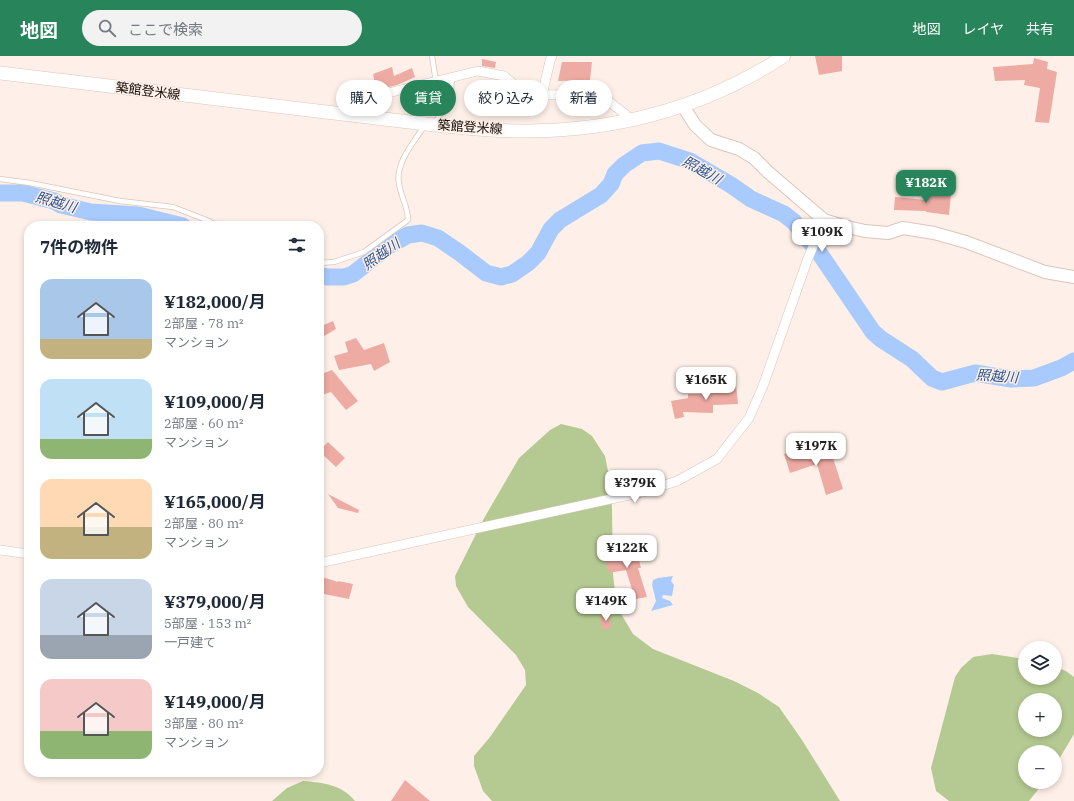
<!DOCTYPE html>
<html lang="ja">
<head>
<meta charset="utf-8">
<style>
  body { margin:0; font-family:"IBM Plex Serif","Noto Sans JP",serif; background:#f2f2f3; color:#1f2937; height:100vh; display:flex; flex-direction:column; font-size:15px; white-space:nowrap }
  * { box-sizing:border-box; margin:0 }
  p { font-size:13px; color:#747a83 }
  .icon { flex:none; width:22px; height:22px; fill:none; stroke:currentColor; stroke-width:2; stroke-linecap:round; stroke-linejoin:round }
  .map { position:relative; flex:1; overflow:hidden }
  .panel { position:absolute; left:24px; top:165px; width:300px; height:556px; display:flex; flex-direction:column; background:#fff; border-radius:16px; box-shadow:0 2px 6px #0003 }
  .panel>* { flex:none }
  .banner { position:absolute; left:336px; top:24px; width:380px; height:36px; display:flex; gap:8px }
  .fabs { position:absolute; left:1018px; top:585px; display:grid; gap:8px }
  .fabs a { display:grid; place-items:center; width:44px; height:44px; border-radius:50%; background:#fff; box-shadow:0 2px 6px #0003; font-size:20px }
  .price { position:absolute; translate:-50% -34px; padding:0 9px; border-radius:8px; background:#fff; color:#222; font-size:13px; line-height:26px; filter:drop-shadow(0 1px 2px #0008) }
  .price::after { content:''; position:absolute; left:50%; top:24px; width:12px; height:9px; margin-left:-6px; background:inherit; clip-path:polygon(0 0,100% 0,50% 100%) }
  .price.active { background:#28845a; color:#fff }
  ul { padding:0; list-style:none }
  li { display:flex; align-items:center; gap:12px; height:100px; padding:0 16px }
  li span { display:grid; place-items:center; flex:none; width:112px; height:80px; border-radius:12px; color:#555 }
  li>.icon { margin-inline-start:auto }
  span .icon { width:48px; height:48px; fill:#fffc; stroke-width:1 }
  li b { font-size:17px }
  h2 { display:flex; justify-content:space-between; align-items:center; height:48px; padding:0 16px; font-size:17px }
  .chip { padding:0 14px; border-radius:18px; background:#fff; box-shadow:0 2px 6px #0003; font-size:14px; line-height:36px }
  .chip.active { background:#28845a; color:#fff }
  header { display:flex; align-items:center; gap:24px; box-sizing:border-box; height:56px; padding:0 20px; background:#28845a; color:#fff }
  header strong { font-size:19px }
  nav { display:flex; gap:22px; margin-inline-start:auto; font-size:14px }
  .search { width:280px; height:36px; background:#f2f2f3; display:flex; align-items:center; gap:10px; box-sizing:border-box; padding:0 14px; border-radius:22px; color:#747a83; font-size:15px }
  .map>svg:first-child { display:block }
</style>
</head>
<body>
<header>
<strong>地図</strong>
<div class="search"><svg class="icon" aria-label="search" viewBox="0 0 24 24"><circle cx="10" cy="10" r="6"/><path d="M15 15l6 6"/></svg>ここで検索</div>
<nav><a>地図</a><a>レイヤ</a><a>共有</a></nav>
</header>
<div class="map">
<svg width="1074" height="745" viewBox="0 0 1074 745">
  <rect width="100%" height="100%" fill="#fef0e8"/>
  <g fill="#b5ca92" fill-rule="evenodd">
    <polygon points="561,368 582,373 592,380 605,400 610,425 612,452 613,519 617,551 633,578 653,593 734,625 758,637 779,651 802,684 840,745 492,745 483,735 474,710 474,700 490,681 526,629 525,614 516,599 468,551 456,530 455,520 483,464 519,402 550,374"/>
    <path d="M992 598 1025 603V622H1055V611L1066 615 1074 621V678L1055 710V696H1025V726H1044L1029 745H949L936 735 931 712 955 621 961 612 973 601ZM1025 644H1055V674H1025Z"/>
    <path d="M303 725C324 727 341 728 355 745H272L287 732Z"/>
  </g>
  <polygon fill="#a8cafc" points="673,520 671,525 674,529 672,540 663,539 662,542 670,545 673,549 651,555 656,545 652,529 653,524 658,522"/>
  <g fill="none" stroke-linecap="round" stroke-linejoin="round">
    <g stroke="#a8cafc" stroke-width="17">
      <polyline points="0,137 23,137 54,145 61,149 91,156 138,159 183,170"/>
      <polyline points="319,219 327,221 344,221 353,218 390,189 408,179 422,177 438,182 460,197 486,217 501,221 512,218 528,207 538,197 551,173 560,164 601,139 611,128 615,118 624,109 642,97 659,95 690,105 731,129 751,143 784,158 794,166 820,198 873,276 881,283 912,303 932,322 942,326 975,317 1011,323 1034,322 1061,312 1074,305"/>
    </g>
  </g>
  <g fill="#edaba3">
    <polygon points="815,0 842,0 842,15 819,19"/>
    <polygon points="1034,2 1048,6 1047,13 1057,16 1049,67 1035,66 1040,32 1024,29 1025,24 995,25 993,11 1033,8"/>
    <polygon points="482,3 496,6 495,12 482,10"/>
    <polygon points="562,6 592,6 590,24 558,25"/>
    <polygon points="392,11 394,20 412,12 415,21 397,29 376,34 373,18"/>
    <polygon points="927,136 951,138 949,159 926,156 926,155 894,154 895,141 926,144"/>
    <polygon points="333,265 336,273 319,283 319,271"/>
    <polygon points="356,282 364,294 384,287 390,306 374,315 371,308 339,314 334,300 348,296 345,286"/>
    <polygon points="332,314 358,345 346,354 331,336 319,340 319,319"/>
    <polygon points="736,329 738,348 713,349 713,357 683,356 684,361 675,363 671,345 688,342 688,338 709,338 710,331"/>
    <polygon points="328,386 345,402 336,411 319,395"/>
    <polygon points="810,390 816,401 833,399 834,402 833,402 843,433 826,439 817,408 790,417 784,398"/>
    <polygon points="328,438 359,454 358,457 338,452"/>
    <polygon points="629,491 631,500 638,500 641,512 638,512 647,541 635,543 626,514 609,517 604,498"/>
    <polygon points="319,520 338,526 338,525 353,528 349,543 319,537"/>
    <polygon points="608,535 612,552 604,553 601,537"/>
    <polygon points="609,559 611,572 602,573 600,561"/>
    <polygon points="405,724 430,745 391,745"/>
  </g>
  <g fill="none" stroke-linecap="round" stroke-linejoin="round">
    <g stroke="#dcc5b9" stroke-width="6">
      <g id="lane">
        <polyline points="432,0 436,26"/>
        <polyline points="436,67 451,34 452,22"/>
        <polyline points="0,123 30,127 120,145 173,151 209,165 216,170"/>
        <path d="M319 207 334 206 364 196 408 164C408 151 401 141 399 128 395 107 414 86 425 69"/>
      </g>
    </g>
    <g stroke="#dcc5b9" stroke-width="10">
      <g id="street">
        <polyline points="542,39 550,5 552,0"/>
        <polyline points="343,57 348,48 396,35 478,15 504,20 525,38 542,39 596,38 607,44 625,58 631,65"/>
        <polyline points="0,494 29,498"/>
        <polyline points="319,507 643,436 677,425 717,403 749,362 763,330 807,205 824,164"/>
      </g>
    </g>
    <g stroke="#dcc5b9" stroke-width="14">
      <polyline id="secondary" points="683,50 695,69 711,84 739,93 754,102 768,116 824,164 843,170 865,175 888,177 903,172 934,177 966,186 1045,216 1074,221"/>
    </g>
    <g stroke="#dcc5b9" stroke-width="14">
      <path id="primary" d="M0 17 426 68C460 71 495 76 529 75 622 74 706 51 784 0"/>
    </g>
    <use href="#lane" stroke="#fff" stroke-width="4.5"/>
    <use href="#street" stroke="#fff" stroke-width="9"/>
    <use href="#secondary" stroke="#fff" stroke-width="12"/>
    <use href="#primary" stroke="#fff" stroke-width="13"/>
  </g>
  <g text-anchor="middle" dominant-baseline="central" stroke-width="3" stroke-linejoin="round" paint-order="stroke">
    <g font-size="13" fill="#150e0a" stroke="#fef0e8">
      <text transform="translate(148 35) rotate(7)">築館登米線</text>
      <text transform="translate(470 71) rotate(4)">築館登米線</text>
    </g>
    <g font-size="14" font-style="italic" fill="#2b5490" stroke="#fef0e8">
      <text transform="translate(702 114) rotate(29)">照越川</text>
      <text transform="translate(56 146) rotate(16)">照越川</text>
      <text transform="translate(381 198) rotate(-35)">照越川</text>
      <text transform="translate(997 320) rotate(4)">照越川</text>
    </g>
  </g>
</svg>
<div class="fabs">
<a><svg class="icon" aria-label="layers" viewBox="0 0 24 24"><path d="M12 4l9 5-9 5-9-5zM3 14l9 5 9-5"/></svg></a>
<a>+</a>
<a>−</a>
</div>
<b class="price active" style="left:926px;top:148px">¥182K</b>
<b class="price" style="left:822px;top:197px">¥109K</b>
<b class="price" style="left:706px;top:345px">¥165K</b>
<b class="price" style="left:816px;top:411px">¥197K</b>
<b class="price" style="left:635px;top:448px">¥379K</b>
<b class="price" style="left:627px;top:513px">¥122K</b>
<b class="price" style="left:606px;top:566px">¥149K</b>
<div class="banner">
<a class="chip">購入</a>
<a class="chip active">賃貸</a>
<a class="chip">絞り込み</a>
<a class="chip">新着</a>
</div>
<section class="panel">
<h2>7件の物件<svg class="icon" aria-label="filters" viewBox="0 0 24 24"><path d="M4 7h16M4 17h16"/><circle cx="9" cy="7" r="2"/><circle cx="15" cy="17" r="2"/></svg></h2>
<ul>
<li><span style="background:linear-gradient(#a9c7e8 75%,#c2b280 0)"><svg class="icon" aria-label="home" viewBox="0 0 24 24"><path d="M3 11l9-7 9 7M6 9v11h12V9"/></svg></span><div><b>¥182,000/月</b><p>2部屋 · 78 m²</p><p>マンション</p></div></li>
<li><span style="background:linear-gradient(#bfe0f5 75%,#8fb573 0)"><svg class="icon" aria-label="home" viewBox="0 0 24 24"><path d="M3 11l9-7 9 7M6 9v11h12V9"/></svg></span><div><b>¥109,000/月</b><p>2部屋 · 60 m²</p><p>マンション</p></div></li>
<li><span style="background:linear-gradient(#ffd9b3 60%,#c2b280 0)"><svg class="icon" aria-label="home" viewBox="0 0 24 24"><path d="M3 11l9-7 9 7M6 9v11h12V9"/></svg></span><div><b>¥165,000/月</b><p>2部屋 · 80 m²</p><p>マンション</p></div></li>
<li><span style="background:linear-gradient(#c9d6e8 70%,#9aa5b1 0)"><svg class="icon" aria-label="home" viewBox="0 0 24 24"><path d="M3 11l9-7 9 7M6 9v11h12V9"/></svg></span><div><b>¥379,000/月</b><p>5部屋 · 153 m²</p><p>一戸建て</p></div></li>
<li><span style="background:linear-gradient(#f6c9c9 65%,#8fb573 0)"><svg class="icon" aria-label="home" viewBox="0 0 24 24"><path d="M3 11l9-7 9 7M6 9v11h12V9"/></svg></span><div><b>¥149,000/月</b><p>3部屋 · 80 m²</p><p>マンション</p></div></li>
</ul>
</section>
</div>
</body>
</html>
